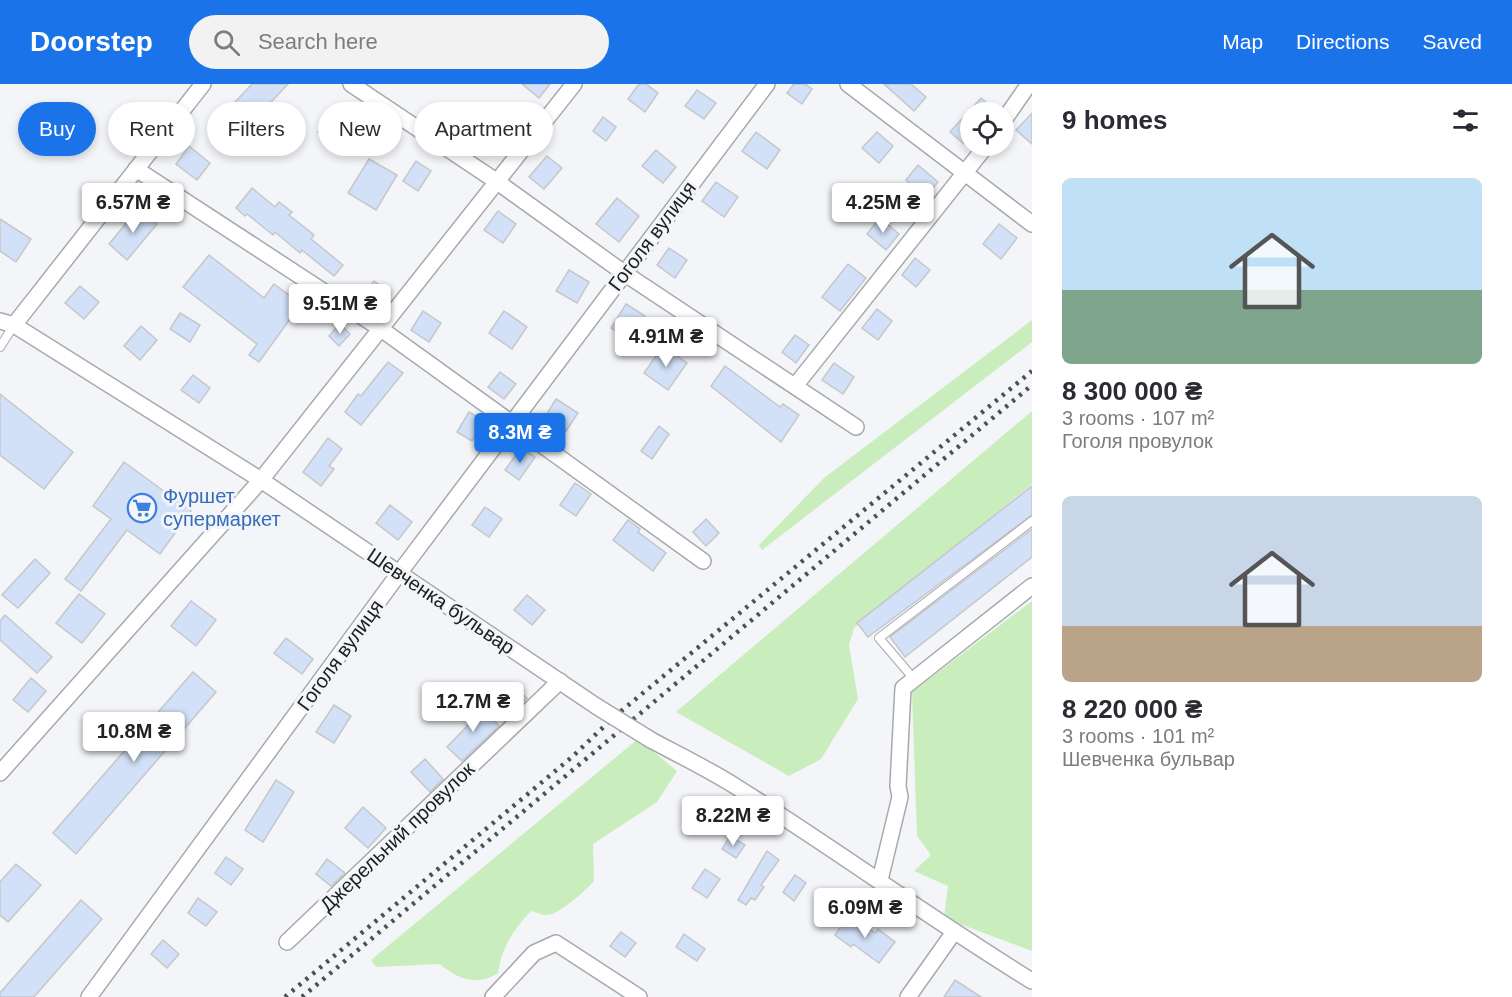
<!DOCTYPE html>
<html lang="en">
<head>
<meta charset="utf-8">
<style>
  body { margin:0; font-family:Arial,sans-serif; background:#f2f2f3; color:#2b2b33; height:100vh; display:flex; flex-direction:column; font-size:22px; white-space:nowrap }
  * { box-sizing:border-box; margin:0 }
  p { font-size:20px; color:#7c7c81 }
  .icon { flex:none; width:33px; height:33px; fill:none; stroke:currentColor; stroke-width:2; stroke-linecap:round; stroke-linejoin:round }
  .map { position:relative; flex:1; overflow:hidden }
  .sheet { display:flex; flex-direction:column; background:#fff; width:480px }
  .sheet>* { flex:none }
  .guide { position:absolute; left:18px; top:18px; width:570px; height:54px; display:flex; gap:12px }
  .controls { position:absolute; left:960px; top:18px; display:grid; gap:12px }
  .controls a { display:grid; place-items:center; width:54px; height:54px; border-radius:50%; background:#fff; box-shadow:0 3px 9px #0003; font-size:30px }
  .price { position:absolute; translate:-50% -51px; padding:0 14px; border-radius:6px; background:#fff; color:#222; font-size:20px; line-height:39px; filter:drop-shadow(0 2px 3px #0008) }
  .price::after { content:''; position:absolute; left:50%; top:36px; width:18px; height:14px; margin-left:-9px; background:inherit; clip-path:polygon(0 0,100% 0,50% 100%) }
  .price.current { background:#1a73e8; color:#fff }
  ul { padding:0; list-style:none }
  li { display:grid; align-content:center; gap:12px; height:318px; padding:0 30px }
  li span { display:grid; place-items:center; height:186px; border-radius:9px; color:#555 }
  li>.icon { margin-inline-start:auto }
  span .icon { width:108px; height:108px; fill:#fffc; stroke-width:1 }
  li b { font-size:26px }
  h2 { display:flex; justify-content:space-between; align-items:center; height:72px; padding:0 30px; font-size:26px }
  .chip { padding:0 21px; border-radius:27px; background:#fff; box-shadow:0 3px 9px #0003; font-size:21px; line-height:54px }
  .chip.current { background:#1a73e8; color:#fff }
  header { display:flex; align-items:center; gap:36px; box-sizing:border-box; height:84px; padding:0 30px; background:#1a73e8; color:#fff }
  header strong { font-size:28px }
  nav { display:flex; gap:33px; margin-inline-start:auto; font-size:21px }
  .search { width:420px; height:54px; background:#f2f2f3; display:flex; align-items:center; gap:15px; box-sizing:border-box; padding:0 21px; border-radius:33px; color:#7c7c81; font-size:22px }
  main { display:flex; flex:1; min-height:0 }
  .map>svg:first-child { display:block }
</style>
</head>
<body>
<header>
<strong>Doorstep</strong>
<div class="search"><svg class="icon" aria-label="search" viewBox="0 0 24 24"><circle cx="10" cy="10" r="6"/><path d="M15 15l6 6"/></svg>Search here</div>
<nav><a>Map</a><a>Directions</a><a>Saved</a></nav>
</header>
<main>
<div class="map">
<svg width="1032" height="913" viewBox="0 0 1032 913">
  <rect width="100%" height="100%" fill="#f3f5f8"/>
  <g fill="#caedbd">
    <polygon points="1032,236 1032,258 762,466 759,461 824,394"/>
    <polygon points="1032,327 1032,400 854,544 849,561 858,615 821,675 789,692 676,628"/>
    <polygon points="1032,517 1032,867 944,834 948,802 914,787 931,771 917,752 912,608"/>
    <path d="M638 655 677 687 657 718 593 760 594 797C586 806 558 832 546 831 541 831 536 828 531 827 513 846 502 863 498 889 476 903 458 895 440 880L376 883 371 876Z"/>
  </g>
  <g fill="#d2e1f7" stroke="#c5c7c9" stroke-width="1.5">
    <polygon points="252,0 288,0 241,50 222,32"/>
    <polygon points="522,0 550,0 539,14"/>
    <polygon points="639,0 646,0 658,9 645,28 628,15"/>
    <polygon points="794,0 805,0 812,5 802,20 787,9"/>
    <polygon points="884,0 911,0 926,13 914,27"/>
    <polygon points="697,6 716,19 704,35 685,22"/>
    <polygon points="981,14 997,28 970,28 970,51 964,60 950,48"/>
    <polygon points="492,29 509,41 494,63 477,51"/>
    <polygon points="1032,29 1032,60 1016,46"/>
    <polygon points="328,33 339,40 329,55 318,48"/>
    <polygon points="603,33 616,43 606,57 593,47"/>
    <polygon points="357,36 368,44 355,62 344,54"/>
    <polygon points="756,48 780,66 767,85 742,67"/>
    <polygon points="877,48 893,62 879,79 862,64"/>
    <polygon points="189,62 210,79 197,96 176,80"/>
    <polygon points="656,66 676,83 663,99 642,82"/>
    <polygon points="547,72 562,84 544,105 529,93"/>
    <polygon points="369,75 397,91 376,126 348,109"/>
    <polygon points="416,77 431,87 418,107 403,97"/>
    <polygon points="918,81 938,98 926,112 906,96"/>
    <polygon points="716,98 738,113 724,133 702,117"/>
    <polygon points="252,104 275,123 279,118 292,128 289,131 314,151 311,155 343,181 334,192 302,166 300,169 275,148 273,151 247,130 245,132 236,124"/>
    <polygon points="617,114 639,132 619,158 596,140"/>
    <polygon points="138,125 157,140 127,176 109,160"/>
    <polygon points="498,127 516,140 503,159 484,146"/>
    <polygon points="880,134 899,150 886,166 867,150"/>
    <polygon points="0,135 31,155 16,178 0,167"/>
    <polygon points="999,140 1017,154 1001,175 983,160"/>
    <polygon points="669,164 687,176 675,194 657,181"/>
    <polygon points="209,171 264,214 274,200 301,220 259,278 249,271 257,260 183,203"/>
    <polygon points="915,174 930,186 916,203 902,191"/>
    <polygon points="848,180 866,194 840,227 822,213"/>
    <polygon points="569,186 589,198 577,219 556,207"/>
    <polygon points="374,197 388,208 376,222 363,211"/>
    <polygon points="80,202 99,218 84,235 65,219"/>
    <polygon points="626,220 645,232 630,256 611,244"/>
    <polygon points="877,225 892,237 878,256 862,244"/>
    <polygon points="423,227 441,239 429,258 411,246"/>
    <polygon points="504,227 527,243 512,265 489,249"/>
    <polygon points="180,229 200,241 190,258 170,245"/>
    <polygon points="340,240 350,250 339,262 329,252"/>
    <polygon points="141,242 157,256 140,276 124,262"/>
    <polygon points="795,251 809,261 796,279 782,268"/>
    <polygon points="663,262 687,279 668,306 644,289"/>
    <polygon points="388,278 403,289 361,341 345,328 358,310 361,312"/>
    <polygon points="834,279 854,293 843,310 822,296"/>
    <polygon points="725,282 780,323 783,320 799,331 781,358 711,302"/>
    <polygon points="500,288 516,300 504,315 488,303"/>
    <polygon points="193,291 210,304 199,319 181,306"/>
    <polygon points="0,310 73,368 44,405 0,371"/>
    <polygon points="556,315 578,329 562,353 541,339"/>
    <polygon points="469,328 484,337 472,357 457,348"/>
    <polygon points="659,342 669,350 652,375 641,367"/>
    <polygon points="328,354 342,365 329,382 334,385 321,402 303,388"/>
    <polygon points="521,364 535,373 519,396 505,386"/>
    <polygon points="124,378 191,427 160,470 127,446 81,507 65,495 111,435 93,422"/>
    <polygon points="575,399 591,410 576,432 560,421"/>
    <polygon points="1032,402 1032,431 868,553 857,539"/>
    <polygon points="390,421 412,438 398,456 376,439"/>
    <polygon points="485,423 502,435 489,453 472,441"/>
    <polygon points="706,435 719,449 706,462 693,448"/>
    <polygon points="628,436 640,445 638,448 666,469 653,487 613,456"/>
    <polygon points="1032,445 1032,473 905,573 890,553"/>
    <polygon points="35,475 50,489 18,524 2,511"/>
    <polygon points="79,510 105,530 82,559 56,539"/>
    <polygon points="527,511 545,526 532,541 514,526"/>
    <polygon points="191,517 216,536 196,562 171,542"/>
    <polygon points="5,531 52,573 37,589 0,556 0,537"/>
    <polygon points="286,554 313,575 302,590 274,569"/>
    <polygon points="193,588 216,608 76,770 53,749"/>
    <polygon points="31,594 46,607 28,628 13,616"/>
    <polygon points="511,600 527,614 513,628 498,614"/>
    <polygon points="334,621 351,632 334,659 316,648"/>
    <polygon points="480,621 499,642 462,677 447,663 470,639 465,634"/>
    <polygon points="425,675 443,695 430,708 411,688"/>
    <polygon points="276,696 294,708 263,758 245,746"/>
    <polygon points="363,723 386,744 368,764 345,744"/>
    <polygon points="730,752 745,761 736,774 722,765"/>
    <polygon points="767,767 779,776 761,801 764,803 755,816 751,814 746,821 738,816"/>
    <polygon points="226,773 243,785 231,801 215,789"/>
    <polygon points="327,775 345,789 331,802 316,790"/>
    <polygon points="16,780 41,801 8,838 0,831 0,798"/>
    <polygon points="705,785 720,795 707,814 692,804"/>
    <polygon points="795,791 806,799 794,817 783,808"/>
    <polygon points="198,814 217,828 206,842 188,829"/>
    <polygon points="81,816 102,835 34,913 0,913 0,909"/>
    <polygon points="849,831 875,849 878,845 895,858 879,879 853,860 851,863 835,851"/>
    <polygon points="621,848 636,859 625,873 610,862"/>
    <polygon points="684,850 705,865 697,877 676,863"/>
    <polygon points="163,856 179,870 167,884 151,870"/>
    <polygon points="955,896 981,913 944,913"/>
  </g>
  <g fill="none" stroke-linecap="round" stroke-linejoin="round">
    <g stroke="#a7a9ac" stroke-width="10">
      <g id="lane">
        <polyline points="0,263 14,241"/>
        <polyline points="914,595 879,554 1032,437"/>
      </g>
    </g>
    <g stroke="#a7a9ac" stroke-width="18">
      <g id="street">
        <polyline points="351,0 496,97 624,189 856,343"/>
        <polyline points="848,0 1032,140"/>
        <polyline points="1004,36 1029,0"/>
        <polyline points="136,85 381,245 703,477"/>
        <polyline points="0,237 14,241 261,396 596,622"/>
        <polyline points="14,241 203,0"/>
        <polyline points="795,302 986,62"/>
        <path d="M651 656C679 671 708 685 735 702 835 765 931 835 1032 897"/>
        <polyline points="0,689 261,396 574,0"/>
        <polyline points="880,796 900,713 898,702 903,604 1032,502"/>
        <polyline points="287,858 560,597"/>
        <polyline points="89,913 400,488 767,0"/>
        <polyline points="493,913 534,869 556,859 639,913"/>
        <polyline points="908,913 954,848"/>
      </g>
    </g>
    <use href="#lane" stroke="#fff" stroke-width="8"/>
    <use href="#street" stroke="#fff" stroke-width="15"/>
    <g stroke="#4f5052" stroke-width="4.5" stroke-dasharray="3 6" stroke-linecap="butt">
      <polyline points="285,913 572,673 614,633 1032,287"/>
      <polyline points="302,913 1032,301"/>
    </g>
    <g stroke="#a7a9ac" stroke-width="18" stroke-linecap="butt">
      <polyline id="street-bridge" points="596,622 651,656"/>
    </g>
    <use href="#street-bridge" stroke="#fff" stroke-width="15"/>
  </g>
  <defs>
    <g id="supermarket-ring" transform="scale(1.5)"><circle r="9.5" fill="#f3f5f8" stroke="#3f7fe0" stroke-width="1.5"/><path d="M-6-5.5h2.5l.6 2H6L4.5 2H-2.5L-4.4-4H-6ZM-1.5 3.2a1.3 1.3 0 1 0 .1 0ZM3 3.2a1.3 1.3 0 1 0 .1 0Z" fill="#3f7fe0"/></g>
  </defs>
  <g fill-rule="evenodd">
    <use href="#supermarket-ring" x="142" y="424"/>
  </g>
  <g text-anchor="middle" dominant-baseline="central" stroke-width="6" stroke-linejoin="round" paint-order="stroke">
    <g font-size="20" fill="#1d1e1f" stroke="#f3f5f8">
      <text transform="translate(652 152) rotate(-53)">Гоголя вулиця</text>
      <text transform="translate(441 517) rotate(34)">Шевченка бульвар</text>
      <text transform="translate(340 571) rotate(-54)">Гоголя вулиця</text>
      <text transform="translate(397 753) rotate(-44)">Джерельний провулок</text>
    </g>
    <g font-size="20" fill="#366cbe" stroke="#f3f5f8" text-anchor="start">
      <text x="163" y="412">Фуршет<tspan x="163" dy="23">супермаркет</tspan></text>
    </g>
  </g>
</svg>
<div class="controls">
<a><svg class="icon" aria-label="locate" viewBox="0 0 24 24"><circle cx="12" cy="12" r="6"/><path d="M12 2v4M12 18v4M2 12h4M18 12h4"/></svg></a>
</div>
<b class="price" style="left:133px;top:150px">6.57M ₴</b>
<b class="price" style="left:883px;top:150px">4.25M ₴</b>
<b class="price" style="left:340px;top:251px">9.51M ₴</b>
<b class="price" style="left:666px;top:284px">4.91M ₴</b>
<b class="price current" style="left:520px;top:380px">8.3M ₴</b>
<b class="price" style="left:473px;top:649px">12.7M ₴</b>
<b class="price" style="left:134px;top:679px">10.8M ₴</b>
<b class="price" style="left:733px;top:763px">8.22M ₴</b>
<b class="price" style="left:865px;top:855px">6.09M ₴</b>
<div class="guide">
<a class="chip current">Buy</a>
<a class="chip">Rent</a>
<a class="chip">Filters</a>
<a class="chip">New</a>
<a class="chip">Apartment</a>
</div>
</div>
<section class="sheet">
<h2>9 homes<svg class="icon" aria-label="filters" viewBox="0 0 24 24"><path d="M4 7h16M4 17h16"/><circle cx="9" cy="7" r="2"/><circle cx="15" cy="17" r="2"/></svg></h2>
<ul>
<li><span style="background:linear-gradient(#bfe0f5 60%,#7fa58c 0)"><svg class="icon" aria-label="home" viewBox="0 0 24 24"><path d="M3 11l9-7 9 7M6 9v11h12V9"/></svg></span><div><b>8 300 000 ₴</b><p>3 rooms · 107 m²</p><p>Гоголя провулок</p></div></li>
<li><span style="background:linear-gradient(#c9d6e8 70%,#b9a48a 0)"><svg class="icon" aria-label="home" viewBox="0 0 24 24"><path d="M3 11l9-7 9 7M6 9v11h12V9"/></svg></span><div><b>8 220 000 ₴</b><p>3 rooms · 101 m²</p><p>Шевченка бульвар</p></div></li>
</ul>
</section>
</main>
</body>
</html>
